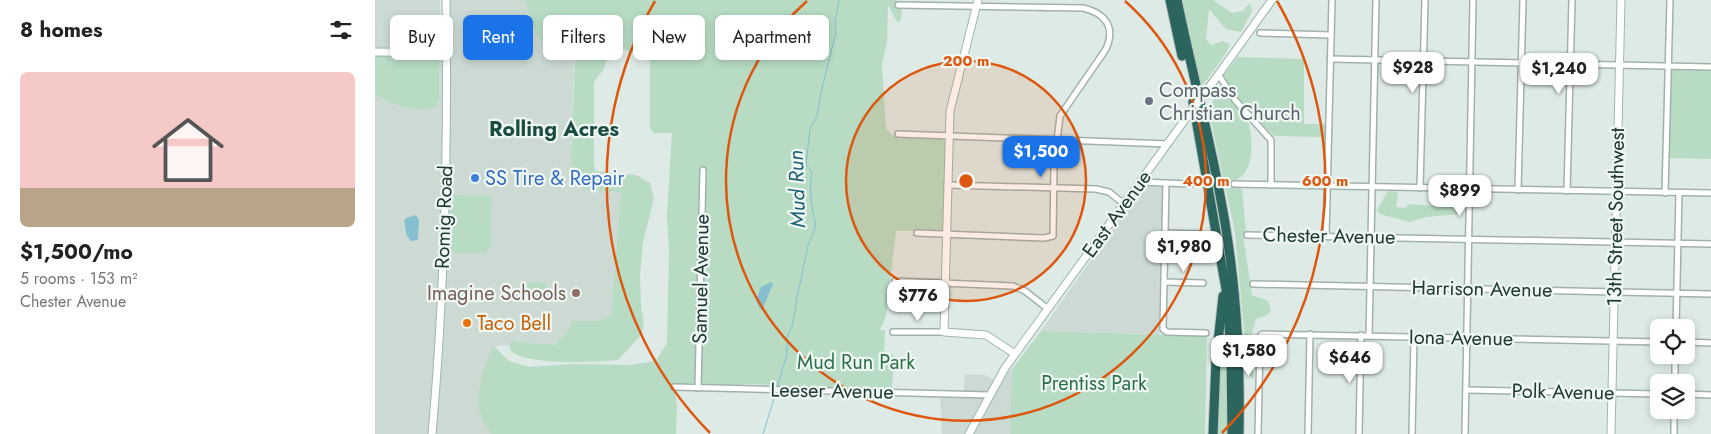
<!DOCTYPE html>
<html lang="en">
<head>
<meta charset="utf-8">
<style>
  body { margin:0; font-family:Jost,sans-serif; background:#f2f2f2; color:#222; height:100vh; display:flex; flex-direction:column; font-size:19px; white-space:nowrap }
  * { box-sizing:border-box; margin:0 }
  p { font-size:16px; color:#767676 }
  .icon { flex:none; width:28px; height:28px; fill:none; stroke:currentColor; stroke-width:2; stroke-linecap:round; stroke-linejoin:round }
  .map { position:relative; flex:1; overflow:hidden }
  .drawer { display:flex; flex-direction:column; background:#fff; width:375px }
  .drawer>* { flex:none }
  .top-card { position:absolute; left:15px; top:15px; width:475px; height:45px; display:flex; gap:10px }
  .controls { position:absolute; left:1275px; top:319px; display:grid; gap:10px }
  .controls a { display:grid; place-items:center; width:45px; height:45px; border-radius:8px; background:#fff; box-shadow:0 2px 8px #0003; font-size:25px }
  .price { position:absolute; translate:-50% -42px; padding:0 11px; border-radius:10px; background:#fff; color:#222; font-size:16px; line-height:32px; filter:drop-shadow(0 1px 2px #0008) }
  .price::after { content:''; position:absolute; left:50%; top:30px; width:15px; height:11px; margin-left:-8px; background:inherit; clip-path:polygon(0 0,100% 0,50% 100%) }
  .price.on { background:#1a73e8; color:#fff }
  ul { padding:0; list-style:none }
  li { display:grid; align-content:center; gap:10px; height:265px; padding:0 20px }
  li+li { border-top:1px solid #e0e0e0 }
  li span { display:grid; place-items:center; height:155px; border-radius:8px; color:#555 }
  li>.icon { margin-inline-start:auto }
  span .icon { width:90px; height:90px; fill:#fffc; stroke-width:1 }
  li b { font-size:21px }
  h2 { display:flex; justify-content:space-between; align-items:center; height:60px; padding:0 20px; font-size:21px }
  .chip { padding:0 18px; border-radius:8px; background:#fff; box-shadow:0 2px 8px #0003; font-size:18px; line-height:45px }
  .chip.on { background:#1a73e8; color:#fff }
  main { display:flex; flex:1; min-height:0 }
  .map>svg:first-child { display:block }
</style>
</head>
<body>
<main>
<section class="drawer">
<h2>8 homes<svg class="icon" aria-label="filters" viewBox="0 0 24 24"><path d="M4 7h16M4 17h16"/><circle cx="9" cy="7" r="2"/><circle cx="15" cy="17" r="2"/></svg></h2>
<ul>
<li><span style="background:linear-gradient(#f6c9c9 75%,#b9a48a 0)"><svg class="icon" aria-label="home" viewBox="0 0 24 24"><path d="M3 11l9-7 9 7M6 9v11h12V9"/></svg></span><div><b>$1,500/mo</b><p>5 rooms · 153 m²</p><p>Chester Avenue</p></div></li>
</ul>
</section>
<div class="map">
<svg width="1336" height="434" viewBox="0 0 1336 434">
  <rect width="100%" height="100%" fill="#deeae5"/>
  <g fill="#cddad4">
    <polygon points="0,0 65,0 65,44 63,48 0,50"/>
    <polygon points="71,0 150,0 161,33 199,55 196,163 198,175 208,190 246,192 236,315 224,321 198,321 190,335 179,345 137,341 134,345 119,346 116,434 0,434 0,52 72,53"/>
    <polygon points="768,186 788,187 784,334 666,331"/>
    <polygon points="630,368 637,371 635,434 567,434 565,394 588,394 590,374 610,375 622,381"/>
  </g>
  <g fill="#b7dbc3">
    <path d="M150 0H521L527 12 525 22H522L513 5 512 42 507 64 511 129 519 136 566 138 571 143 569 231H521L511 316 505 330H510L509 354 519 355 517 391 402 388 403 385 369 384 368 386 315 383 299 388 302 406 301 434H116C112 427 107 420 105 412 100 392 109 364 119 346L134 361 154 367 198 364 256 365 281 361 292 343 294 251 292 216 297 133H279L275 128V51L266 54 243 48 233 52 229 69 219 82V162L220 171 261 175 275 183 279 198 268 242 265 276 266 307 269 324 266 335 243 360C221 362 153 366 136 351L134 345 137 341 179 345 190 335 198 321H224L236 315 246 192 208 190 198 175 196 163 200 55 188 48 180 50 165 39 161 33Z"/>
    <polygon points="807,0 838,0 857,13 868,11 875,3 877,11 866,32 851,29 834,9 831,39 836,45 848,41 855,44 849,56 826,88"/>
    <path d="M0 55 60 57 64 61V99L62 106C46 116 14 103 0 94Z"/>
    <polygon points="863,57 929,59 929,124 950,124 950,137 899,136 864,102 849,75"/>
    <polygon points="1297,70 1336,71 1336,159 1294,158"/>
    <path d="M848 90C857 98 865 105 871 116 879 134 881 175 858 181V186L867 189 871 232 868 235 877 295 893 301 896 310 892 315 881 319C878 329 873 342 875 352 877 362 879 370 879 380L874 375 872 362 860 232 834 112 835 104Z"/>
    <polygon points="1013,191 1023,192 1021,207 1030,208 1034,204 1056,206 1073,200 1082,200 1086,206 1084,214 1051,217 1035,222 1005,214 1002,210"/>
    <polygon points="76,195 117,196 116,246 110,254 79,253 75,251"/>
    <polygon points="163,282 168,282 172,286 172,301 164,301 163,296 159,292 145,291 145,284"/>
    <polygon points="847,307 851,332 852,434 841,434"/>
    <polygon points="666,331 832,336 830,434 635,434 637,369"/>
  </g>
  <g fill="#86c0d0">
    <polygon points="41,215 44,220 43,237 43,240 36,241 32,236 29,221 31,218"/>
    <polygon points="396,282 398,284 387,310 385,309 381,300 386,287"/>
  </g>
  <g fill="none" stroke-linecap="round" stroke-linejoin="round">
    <g stroke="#86c0d0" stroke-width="1">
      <path d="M402 388 412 354V336C420 327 420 302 424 288 427 276 429 263 432 250 433 241 442 232 440 221 436 206 434 188 437 172L431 165 435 129 442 116 446 92 461 33 460 21 464 0"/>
      <polyline points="388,434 401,392"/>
    </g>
    <g stroke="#a1b1ac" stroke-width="8">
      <g id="street">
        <path d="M523 5 708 8C730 13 741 27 731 49L685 116 679 165 678 236 669 238 542 233"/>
        <polyline points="885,33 956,35"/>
        <polyline points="955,59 1336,67"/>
        <polyline points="843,74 860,100 896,140 896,185"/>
        <polyline points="523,134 793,144"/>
        <polyline points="765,182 816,184"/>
        <polyline points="791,183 788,329 792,332 831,333"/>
        <polyline points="859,184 1336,193"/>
        <polyline points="572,185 721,189 734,192 749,204"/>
        <polyline points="1045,188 1050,0"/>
        <polyline points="1143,190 1148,0"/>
        <polyline points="1192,191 1197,0"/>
        <polyline points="1290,193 1295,0"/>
        <polyline points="790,233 824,234"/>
        <polyline points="872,235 1336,244"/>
        <polyline points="951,236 957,0"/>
        <polyline points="520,281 638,286 650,291 673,309"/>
        <polyline points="789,282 828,283"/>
        <polyline points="878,284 1336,294"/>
        <polyline points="1301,328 1304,193"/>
        <polyline points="518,332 569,332"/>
        <polyline points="994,336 1001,0"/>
        <polyline points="1311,342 1336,343"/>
        <polyline points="1300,382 1300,355"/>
        <polyline points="299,387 615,395"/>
        <polyline points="323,388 328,170"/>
        <polyline points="1092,390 1284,394"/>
        <polyline points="1311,394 1336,395"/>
        <polyline points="883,434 885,342 886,335 888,334 1284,342"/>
        <polyline points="933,434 935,334"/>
        <polyline points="984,434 986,335"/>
        <polyline points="1037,434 1039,337"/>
        <polyline points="1090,434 1098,0"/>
        <polyline points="1299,434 1299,410"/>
      </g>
    </g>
    <g stroke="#9eb6ae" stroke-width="9">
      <g id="secondary">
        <polyline points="603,0 575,111 569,332 611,335 640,354"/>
        <polyline points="0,52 72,53"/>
        <polyline points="838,82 897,0"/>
        <path d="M57 434C70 290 73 144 71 0"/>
        <polyline points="594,434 630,368 809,121"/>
        <polyline points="1236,434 1246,0"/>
      </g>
    </g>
    <g stroke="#bcc4c2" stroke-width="11">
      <g id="highway">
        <polyline points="795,0 807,56"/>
        <path d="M802 0C820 87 845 175 856 264 863 320 865 377 864 434"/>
        <polyline points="818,102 851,289 856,352 857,434"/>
        <polyline points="838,434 841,361 848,296"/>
      </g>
    </g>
    <use href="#street" stroke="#fff" stroke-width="5"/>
    <use href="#secondary" stroke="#fff" stroke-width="7"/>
    <use href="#highway" stroke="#2c655d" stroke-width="9"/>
    <g stroke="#9eb6ae" stroke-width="9" stroke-linecap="butt">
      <polyline id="secondary-bridge" points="809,121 838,82"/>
    </g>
    <use href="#secondary-bridge" stroke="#fff" stroke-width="7"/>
  </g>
  <circle cx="591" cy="181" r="120" fill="#de570e" fill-opacity=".12"/>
  <g fill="none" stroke="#de570e" stroke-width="2.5">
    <circle cx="591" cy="181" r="120"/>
    <path d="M750 1A240 240 0 1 1 432 1"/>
    <path d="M335 433A359 359 0 0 1 280 1M902 1A359 359 0 0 1 847 433"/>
  </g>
  <circle fill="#6b7280" stroke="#eff7f3" stroke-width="2" cx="774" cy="101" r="5"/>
  <circle fill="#3f7fe0" stroke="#eff7f3" stroke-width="2" cx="100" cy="178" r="5"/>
  <circle fill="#8d6e63" stroke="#eff7f3" stroke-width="2" cx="201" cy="293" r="5"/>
  <circle fill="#e8710a" stroke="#eff7f3" stroke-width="2" cx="92" cy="323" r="5"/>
  <g text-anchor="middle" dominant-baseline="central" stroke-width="4.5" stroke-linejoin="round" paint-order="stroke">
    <g font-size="20" fill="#5b616d" stroke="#eff7f3" text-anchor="start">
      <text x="784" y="90">Compass<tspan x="784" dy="23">Christian Church</tspan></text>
    </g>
    <g font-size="20" fill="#366cbe" stroke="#eff7f3" text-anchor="start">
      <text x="110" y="178">SS Tire &amp; Repair</text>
    </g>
    <g font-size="20" fill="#203934" stroke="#eff7f3">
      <text transform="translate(742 214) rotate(-54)">East Avenue</text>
      <text transform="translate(69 217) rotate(-88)">Romig Road</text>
      <text transform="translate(1241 217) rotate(-89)">13th Street Southwest</text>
      <text transform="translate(954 236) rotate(1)">Chester Avenue</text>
      <text transform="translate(326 279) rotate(-89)">Samuel Avenue</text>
      <text transform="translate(1107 289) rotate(1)">Harrison Avenue</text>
      <text transform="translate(1086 338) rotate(1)">Iona Avenue</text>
      <text transform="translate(457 391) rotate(1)">Leeser Avenue</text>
      <text transform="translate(1188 392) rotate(1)">Polk Avenue</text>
    </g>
    <g font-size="20" fill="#785e54" stroke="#eff7f3" text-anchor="end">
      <text x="191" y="293">Imagine Schools</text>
    </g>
    <g font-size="20" fill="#c56008" stroke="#eff7f3" text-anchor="start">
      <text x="102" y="323">Taco Bell</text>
    </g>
    <g font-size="20" fill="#2b7049" stroke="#eff7f3">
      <text x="481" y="362">Mud Run Park</text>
      <text x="719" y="383">Prentiss Park</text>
    </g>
    <g font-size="21" font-weight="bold" fill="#1c4b42" stroke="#eff7f3">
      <text x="179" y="129">Rolling Acres</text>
    </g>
    <g font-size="21" font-style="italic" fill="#1b6174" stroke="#eff7f3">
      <text transform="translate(422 189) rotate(-92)">Mud Run</text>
    </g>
  </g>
  <circle cx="591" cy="181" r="8" fill="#de570e" stroke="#eff7f3" stroke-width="2.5"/>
  <g font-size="15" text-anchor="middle" font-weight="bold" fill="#de570e" stroke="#eff7f3" stroke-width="4.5" stroke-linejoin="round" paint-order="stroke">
    <text x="591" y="66">200 m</text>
    <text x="831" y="186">400 m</text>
    <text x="950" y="186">600 m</text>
  </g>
</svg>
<div class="controls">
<a><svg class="icon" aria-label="locate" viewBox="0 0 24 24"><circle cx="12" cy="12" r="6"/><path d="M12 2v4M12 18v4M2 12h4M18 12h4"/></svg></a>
<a><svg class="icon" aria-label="layers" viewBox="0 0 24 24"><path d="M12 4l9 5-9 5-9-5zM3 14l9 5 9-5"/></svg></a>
</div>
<b class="price" style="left:1038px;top:94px">$928</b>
<b class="price" style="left:1184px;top:95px">$1,240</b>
<b class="price on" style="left:666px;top:178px">$1,500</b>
<b class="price" style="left:1085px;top:217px">$899</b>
<b class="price" style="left:809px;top:273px">$1,980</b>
<b class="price" style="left:543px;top:322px">$776</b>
<b class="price" style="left:874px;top:377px">$1,580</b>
<b class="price" style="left:975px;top:384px">$646</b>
<div class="top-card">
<a class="chip">Buy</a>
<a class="chip on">Rent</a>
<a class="chip">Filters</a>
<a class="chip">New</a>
<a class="chip">Apartment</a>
</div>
</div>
</main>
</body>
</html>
